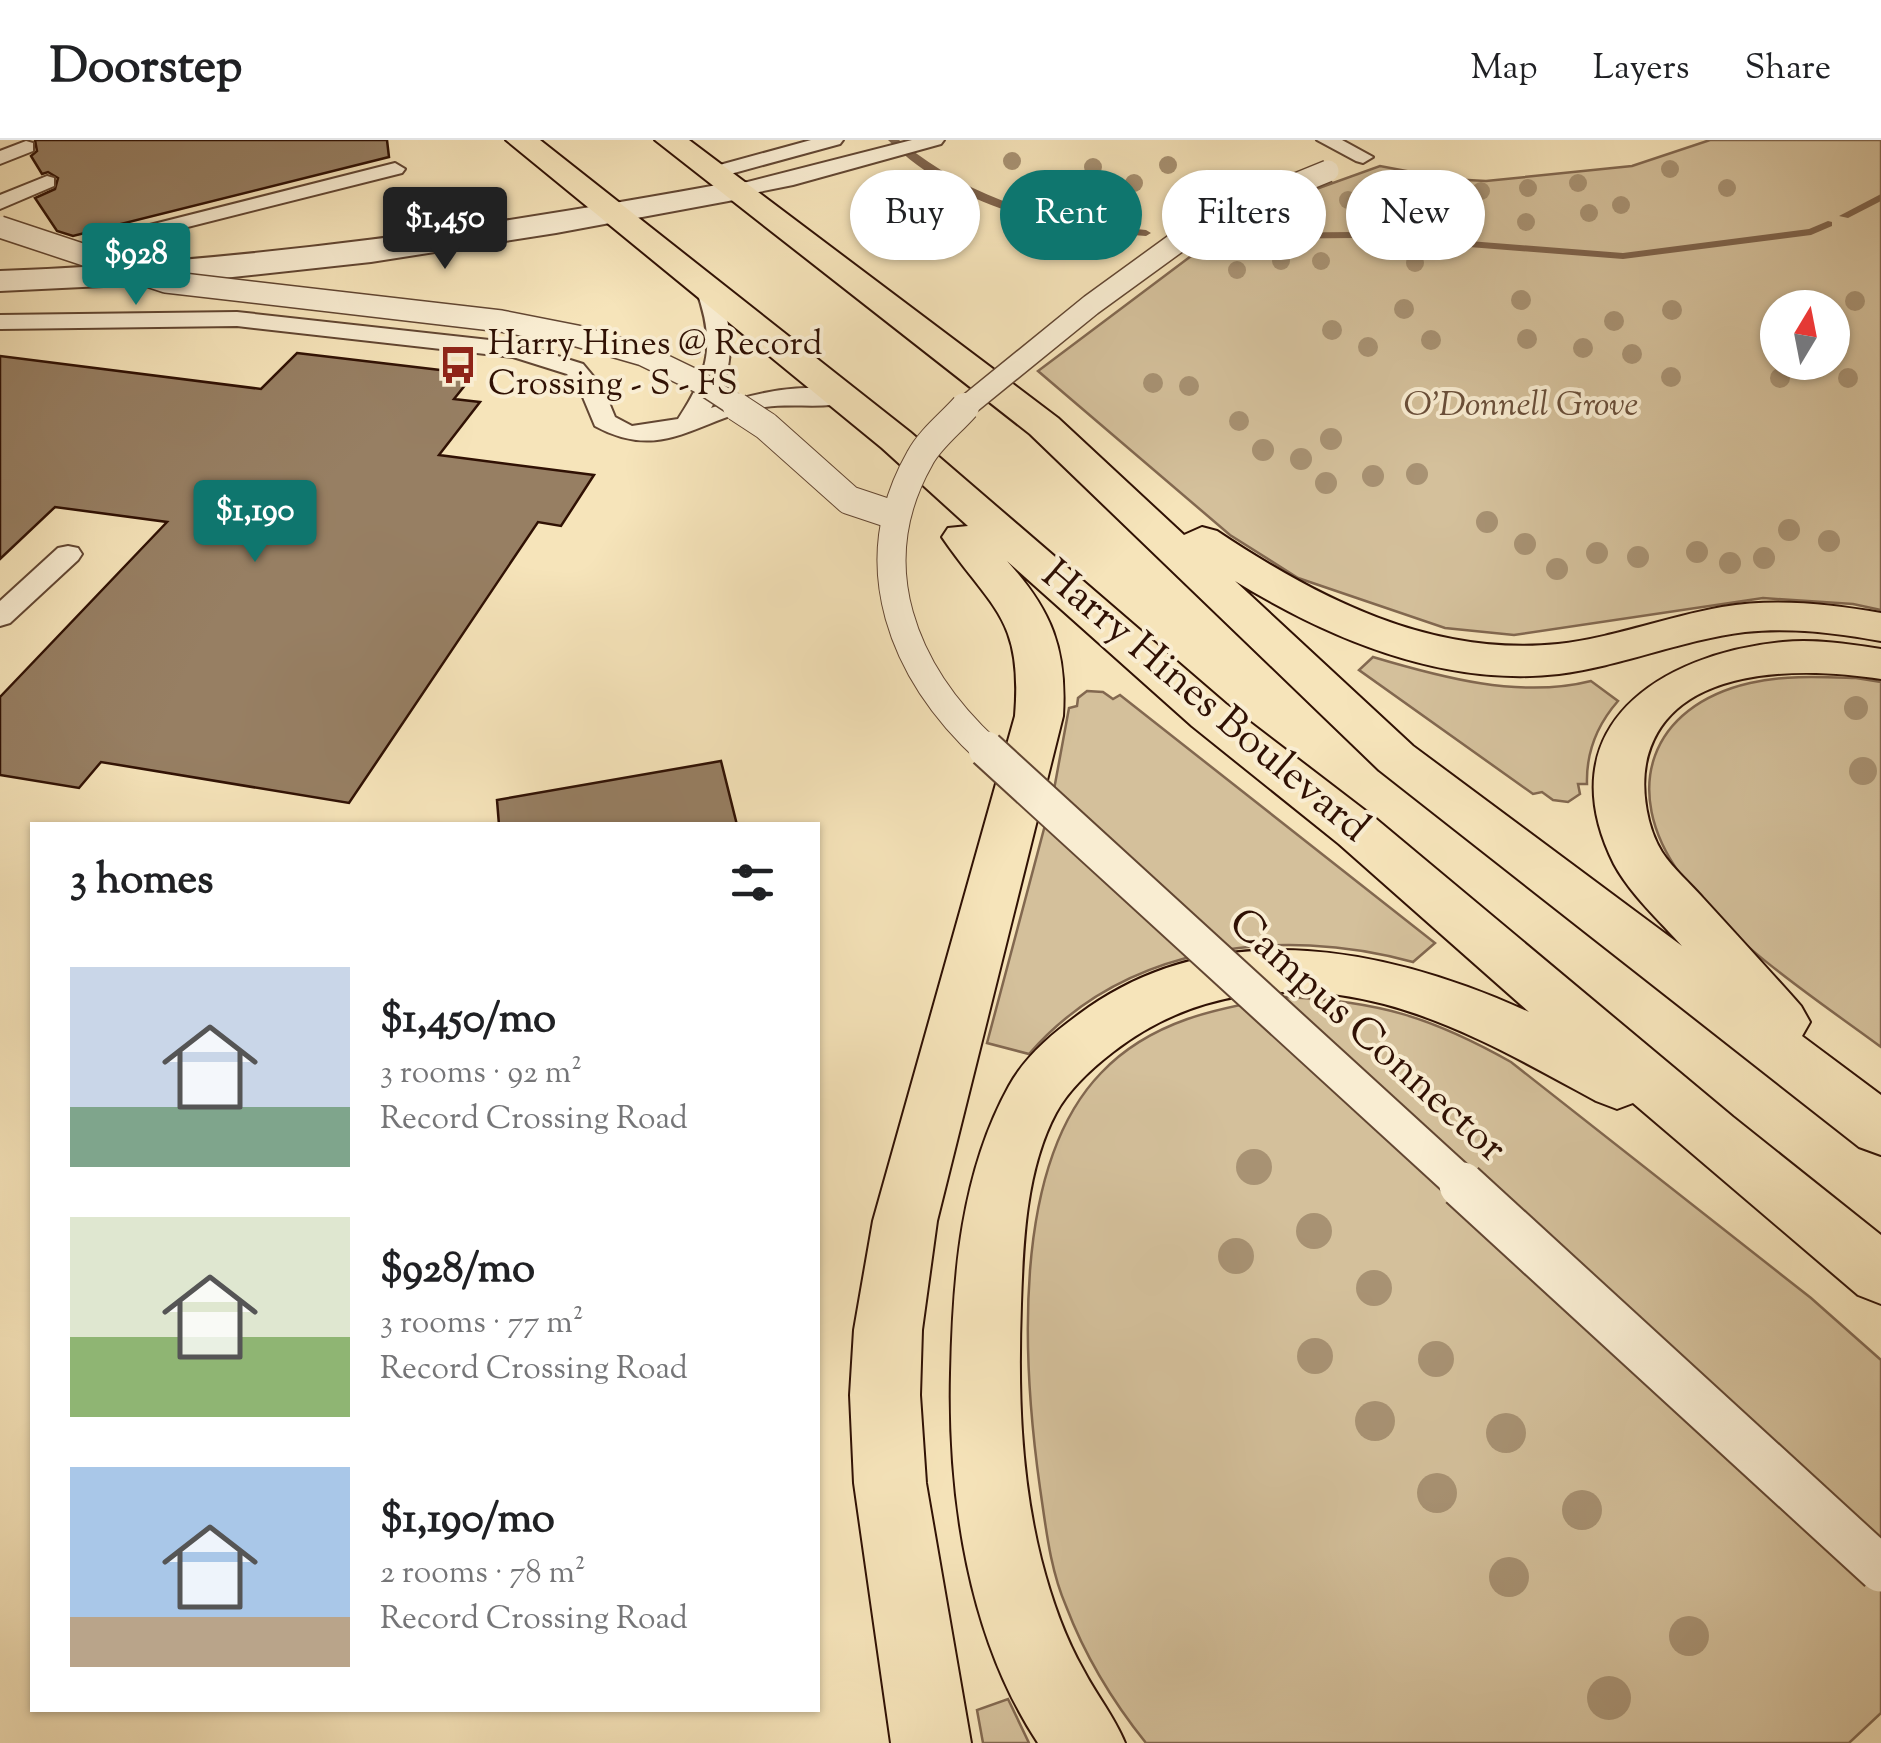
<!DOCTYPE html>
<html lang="en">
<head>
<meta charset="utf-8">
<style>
  body { margin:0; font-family:"Sorts Mill Goudy",serif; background:#f6f6f6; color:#202124; height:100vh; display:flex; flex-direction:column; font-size:38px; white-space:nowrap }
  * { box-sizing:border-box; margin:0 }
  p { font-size:32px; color:#757577 }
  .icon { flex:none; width:55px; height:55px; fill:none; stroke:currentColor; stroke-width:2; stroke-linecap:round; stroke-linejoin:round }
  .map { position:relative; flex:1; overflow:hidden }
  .details { position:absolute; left:30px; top:682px; width:790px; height:890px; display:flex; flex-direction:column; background:#fff; border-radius:0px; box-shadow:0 2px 8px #0004 }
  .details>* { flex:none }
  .guide { position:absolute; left:850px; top:30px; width:880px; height:90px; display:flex; gap:20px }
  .needle { width:65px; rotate:10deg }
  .tools { position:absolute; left:1760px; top:150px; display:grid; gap:20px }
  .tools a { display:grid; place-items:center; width:90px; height:90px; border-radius:50%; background:#fff; box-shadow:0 2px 8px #0004; font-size:50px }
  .price { position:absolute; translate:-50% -85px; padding:0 22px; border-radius:10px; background:#0f766e; color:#fff; font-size:32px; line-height:65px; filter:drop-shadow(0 2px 5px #0008) }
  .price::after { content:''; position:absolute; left:50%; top:60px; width:30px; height:22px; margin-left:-15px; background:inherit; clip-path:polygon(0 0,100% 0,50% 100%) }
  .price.selected { background:#222; color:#fff }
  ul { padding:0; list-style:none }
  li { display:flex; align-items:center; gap:30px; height:250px; padding:0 40px }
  li span { display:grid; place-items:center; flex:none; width:280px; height:200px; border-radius:0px; color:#555 }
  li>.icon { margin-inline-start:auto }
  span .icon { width:120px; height:120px; fill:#fffc; stroke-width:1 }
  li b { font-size:42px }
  h2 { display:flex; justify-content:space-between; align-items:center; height:120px; padding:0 40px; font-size:42px }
  .chip { padding:0 35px; border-radius:45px; background:#fff; box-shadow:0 2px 8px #0004; font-size:35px; line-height:90px }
  .chip.selected { background:#0f766e; color:#fff }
  header { display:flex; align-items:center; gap:60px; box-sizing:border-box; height:140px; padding:0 50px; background:#fff; border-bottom:2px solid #e0e0e0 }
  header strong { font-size:48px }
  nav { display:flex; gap:55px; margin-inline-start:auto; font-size:35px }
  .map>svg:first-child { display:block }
</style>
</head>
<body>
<header>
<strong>Doorstep</strong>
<nav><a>Map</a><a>Layers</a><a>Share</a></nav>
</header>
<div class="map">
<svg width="1881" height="1603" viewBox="0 0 1881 1603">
  <rect width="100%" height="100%" fill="#f6e4ba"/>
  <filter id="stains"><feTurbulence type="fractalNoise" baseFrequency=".002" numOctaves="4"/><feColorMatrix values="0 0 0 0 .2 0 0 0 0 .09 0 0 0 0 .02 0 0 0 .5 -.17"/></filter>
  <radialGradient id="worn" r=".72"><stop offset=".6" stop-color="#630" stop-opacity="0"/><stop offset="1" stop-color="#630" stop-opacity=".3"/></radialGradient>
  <g fill="#d4c09b" stroke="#826850" stroke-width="2.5" fill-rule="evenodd">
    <path d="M1710 0H1881V470L1853 464 1763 458 1514 495 1445 488 1298 438 1230 395 1038 231 1247 74 1380 26 1449 39 1486 41 1632 26ZM1778 168H1832V222H1778Z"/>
    <path d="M1373 517C1440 537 1520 559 1591 541L1618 561C1597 585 1586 611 1587 644H1578L1580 654 1568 662 1553 660 1542 652 1533 654 1359 530Z"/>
    <path d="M1856 538 1881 542V907C1812 856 1730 804 1680 734 1620 650 1650 566 1750 543 1785 535 1821 537 1856 538Z"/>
    <path d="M1087 551 1103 552 1113 559 1120 555 1435 803 1413 822C1279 785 1124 805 1029 914L987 903 1053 655 1069 568 1077 566 1078 558Z"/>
    <path d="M1286 857C1378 861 1431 877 1511 922L1811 1158 1881 1220V1573L1849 1603H1146C1113 1562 1085 1516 1066 1466 1050 1429 1046 1388 1040 1348 1023 1227 1010 1027 1101 933 1150 881 1219 867 1286 857Z"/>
    <polygon points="1008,1559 1029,1603 983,1603 977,1570"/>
  </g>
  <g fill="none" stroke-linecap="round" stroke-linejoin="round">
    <g fill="#7f644c" fill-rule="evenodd">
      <path d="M888 0H899C975 62 1050 82 1146 90L1151 93 1146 96C1053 89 957 68 888 0Z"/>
      <polygon points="1881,54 1881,61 1848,78 1839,76"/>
      <polygon points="1828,81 1832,82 1832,86 1811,95 1623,119 1355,98 1220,99 1215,96 1220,93 1355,92 1623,113 1809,89"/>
    </g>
  </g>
  <g fill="#977f63" stroke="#301104" stroke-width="2.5">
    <polygon points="35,0 387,0 389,17 73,96 57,91 35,58 55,49 58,38 48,32 42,34 31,16 37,11"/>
    <polygon points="297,213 474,234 454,259 480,262 439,315 594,335 561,386 538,382 349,663 101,622 79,648 0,635 0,557 167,382 55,367 0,419 0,216 261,249"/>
    <polygon points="721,621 737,685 499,685 497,660"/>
  </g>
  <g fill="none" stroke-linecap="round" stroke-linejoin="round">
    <g stroke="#624632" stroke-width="4">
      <g id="service">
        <polygon points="811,0 843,0 840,4 723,36 713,30 716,26"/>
        <polygon points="912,0 944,0 941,4 793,45 739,56 729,50 732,46"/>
        <polygon points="1317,0 1342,0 1373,17 1363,23 1356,21"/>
        <polygon points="26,1 33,3 33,11 0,24 0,11"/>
        <polygon points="395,23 405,29 402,33 144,98 121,109 115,120 99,120 96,115 104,100 130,90"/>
        <polygon points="47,36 54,38 54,46 0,69 0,55"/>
        <path d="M707 142 718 149C734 191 736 229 711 268 754 253 804 241 850 252L853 257 850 262C823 269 792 263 765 267 699 277 664 324 595 286L580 250 567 234 513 217 237 186 0 189V175L237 172 516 203 583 224 603 248 615 277 632 286 678 279C709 232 716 204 696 149Z"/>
        <polygon points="68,406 78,408 82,414 78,420 10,483 0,486 0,461 58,408"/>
      </g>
    </g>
    <g stroke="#624632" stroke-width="4">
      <path id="tertiary" d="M739 41 750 43 755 50 750 57 556 93 371 122 186 142 0 151V131C250 122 494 86 739 41Z"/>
    </g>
    <g stroke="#301104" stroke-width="4">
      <g id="primary">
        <path d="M506 0H540L910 292 1226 564 1375 678 1733 977 1881 1095V1164L1858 1155 1633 963 1617 969 1596 961C1528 924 1459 884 1384 864 1288 839 1191 851 1113 912 1091 929 1069 949 1056 973 1026 1029 1023 1102 1021 1164 1018 1250 1020 1335 1041 1419 1051 1458 1064 1496 1084 1531 1097 1556 1114 1576 1125 1603H1038C968 1497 948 1357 951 1233 953 1135 961 1033 1009 946 1027 913 1058 889 1089 867 1224 774 1390 809 1529 872L1339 704 1192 586 1007 421C1052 471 1067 509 1063 576L937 1081 922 1190 920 1255 926 1343 971 1603H891L854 1343 850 1255 854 1190 873 1081 1015 576C1023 477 992 470 942 397L948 388 968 386 882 308Z"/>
        <path d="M655 0H689L1058 278 1184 395 1202 387 1217 391C1319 459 1432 517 1558 504 1613 498 1666 477 1722 467 1775 458 1828 464 1881 473V501C1836 493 1790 487 1745 492 1681 500 1622 526 1559 534 1444 547 1331 500 1235 441L1413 606 1682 806C1660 781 1630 754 1614 724 1546 587 1660 514 1783 502 1815 499 1849 504 1881 509V539C1804 527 1666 523 1646 624 1641 651 1647 688 1662 712 1673 729 1690 743 1703 758 1736 794 1769 830 1801 866L1810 882 1802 896 1881 955V1015L1859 1007 1379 630 1030 294Z"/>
      </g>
    </g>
    <use href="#service" fill="#f9edd2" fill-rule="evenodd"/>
    <use href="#tertiary" fill="#f9edd2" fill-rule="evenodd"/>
    <use href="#primary" fill="#f6e4ba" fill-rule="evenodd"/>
    <g stroke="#624632" stroke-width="24" stroke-linecap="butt">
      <g id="service-bridge-far3">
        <polyline points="0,87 166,142 501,181 577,196 643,215 703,244 741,269"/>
        <polyline points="963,269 1091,165 1208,80 1328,31"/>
      </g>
    </g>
    <g stroke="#624632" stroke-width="30" stroke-linecap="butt">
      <g id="service-bridge-far2">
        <polyline points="737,267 766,286 849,360 894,375"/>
        <path d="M965 267C951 283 930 299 920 318 859 425 903 533 988 611"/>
      </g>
    </g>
    <g stroke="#624632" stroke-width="39" stroke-linecap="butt">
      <polyline id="service-bridge-far1" points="986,609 1465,1047"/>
    </g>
    <g stroke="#624632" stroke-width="49" stroke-linecap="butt">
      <polyline id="service-bridge" points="1462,1045 1881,1429"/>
    </g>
    <use href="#service-bridge-far3" stroke="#f9edd2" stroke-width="21"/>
    <use href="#service-bridge-far2" stroke="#f9edd2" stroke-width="28"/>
    <use href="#service-bridge-far1" stroke="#f9edd2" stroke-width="35"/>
    <use href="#service-bridge" stroke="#f9edd2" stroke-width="45"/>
  </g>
  <g fill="#a89273">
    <circle cx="1012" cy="21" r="9"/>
    <circle cx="1168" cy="25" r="9"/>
    <circle cx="1093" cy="27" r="9"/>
    <circle cx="1670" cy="29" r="9"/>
    <circle cx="896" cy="43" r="9"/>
    <circle cx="1134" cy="43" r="9"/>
    <circle cx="1578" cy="43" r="9"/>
    <circle cx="1528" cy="48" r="9"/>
    <circle cx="1727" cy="48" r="9"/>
    <circle cx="1481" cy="51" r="9"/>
    <circle cx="1433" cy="57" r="9"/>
    <circle cx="1348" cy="60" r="9"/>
    <circle cx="1390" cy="63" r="9"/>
    <circle cx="1621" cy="65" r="9"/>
    <circle cx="1305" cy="67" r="9"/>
    <circle cx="1589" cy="73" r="9"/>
    <circle cx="1269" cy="76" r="9"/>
    <circle cx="1526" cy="82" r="9"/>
    <circle cx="1281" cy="121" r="9"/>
    <circle cx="1321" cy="121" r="9"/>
    <circle cx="1415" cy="123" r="9"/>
    <circle cx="1237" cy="130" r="9"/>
    <circle cx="1521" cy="160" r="10"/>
    <circle cx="1855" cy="161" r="10"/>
    <circle cx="1404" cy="169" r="10"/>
    <circle cx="1672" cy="170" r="10"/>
    <circle cx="1614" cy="181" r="10"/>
    <circle cx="1332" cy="190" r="10"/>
    <circle cx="1527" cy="199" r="10"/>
    <circle cx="1431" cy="200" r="10"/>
    <circle cx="1368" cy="207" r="10"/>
    <circle cx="1583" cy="208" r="10"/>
    <circle cx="1632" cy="214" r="10"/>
    <circle cx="1671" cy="237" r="10"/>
    <circle cx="1780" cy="238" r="10"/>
    <circle cx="1848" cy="238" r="10"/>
    <circle cx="1153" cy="243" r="10"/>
    <circle cx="1189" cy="246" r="10"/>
    <circle cx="1239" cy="281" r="10"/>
    <circle cx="1331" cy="299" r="11"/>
    <circle cx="1263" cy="310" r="11"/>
    <circle cx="1301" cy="319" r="11"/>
    <circle cx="1417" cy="334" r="11"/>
    <circle cx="1373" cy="336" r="11"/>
    <circle cx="1326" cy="343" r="11"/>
    <circle cx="1487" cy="382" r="11"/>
    <circle cx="1789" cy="390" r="11"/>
    <circle cx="1829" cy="401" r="11"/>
    <circle cx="1525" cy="404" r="11"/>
    <circle cx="1697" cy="412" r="11"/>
    <circle cx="1597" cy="413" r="11"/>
    <circle cx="1638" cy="417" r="11"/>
    <circle cx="1764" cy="418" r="11"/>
    <circle cx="1730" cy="423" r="11"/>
    <circle cx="1557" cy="429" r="11"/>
    <circle cx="1856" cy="568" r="12"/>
    <circle cx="1863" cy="631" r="14"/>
    <circle cx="1254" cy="1027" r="18"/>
    <circle cx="1314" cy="1091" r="18"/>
    <circle cx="1236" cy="1116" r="18"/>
    <circle cx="1374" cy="1148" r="18"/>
    <circle cx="1315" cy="1216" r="18"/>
    <circle cx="1436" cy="1219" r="18"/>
    <circle cx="1375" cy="1281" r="20"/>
    <circle cx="1506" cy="1293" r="20"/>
    <circle cx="1437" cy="1353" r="20"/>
    <circle cx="1582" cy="1370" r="20"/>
    <circle cx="1509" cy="1437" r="20"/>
    <circle cx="1689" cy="1496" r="20"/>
    <circle cx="1609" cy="1558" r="22"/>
  </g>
  <defs>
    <g id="bus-bare" transform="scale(3)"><path d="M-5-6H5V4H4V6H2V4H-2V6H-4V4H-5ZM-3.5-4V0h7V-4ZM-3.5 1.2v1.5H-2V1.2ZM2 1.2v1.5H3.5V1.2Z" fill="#8f2418" stroke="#f9edd2" stroke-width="2.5" paint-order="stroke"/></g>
  </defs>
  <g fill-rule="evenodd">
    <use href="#bus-bare" x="458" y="225"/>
  </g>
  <g text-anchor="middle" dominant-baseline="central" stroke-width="8" stroke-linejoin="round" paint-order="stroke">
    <g font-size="35" fill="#301104" stroke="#f9edd2" text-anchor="start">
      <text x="488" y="205">Harry Hines @ Record<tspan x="488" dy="40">Crossing - S - FS</tspan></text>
    </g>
    <g font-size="35" font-style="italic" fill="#694e39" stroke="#f9edd2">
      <text x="1521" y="266">O'Donnell Grove</text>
    </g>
    <g font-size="42" fill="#301104" stroke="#f9edd2">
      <text transform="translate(1204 563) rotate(40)">Harry Hines Boulevard</text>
      <text transform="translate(1366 897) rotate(42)">Campus Connector</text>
    </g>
  </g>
  <rect width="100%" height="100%" filter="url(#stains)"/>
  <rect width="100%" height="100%" fill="url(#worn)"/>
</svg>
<div class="tools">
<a><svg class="needle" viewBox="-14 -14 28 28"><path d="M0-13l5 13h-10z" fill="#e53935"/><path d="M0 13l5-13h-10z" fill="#757577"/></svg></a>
</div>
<b class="price selected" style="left:445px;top:132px">$1,450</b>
<b class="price" style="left:136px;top:168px">$928</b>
<b class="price" style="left:255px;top:425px">$1,190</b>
<div class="guide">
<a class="chip">Buy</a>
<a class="chip selected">Rent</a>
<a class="chip">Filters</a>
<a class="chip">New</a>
</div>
<section class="details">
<h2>3 homes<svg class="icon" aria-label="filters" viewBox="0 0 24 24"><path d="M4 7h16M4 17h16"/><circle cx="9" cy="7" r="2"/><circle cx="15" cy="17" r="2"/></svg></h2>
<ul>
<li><span style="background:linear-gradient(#c9d6e8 70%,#7fa58c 0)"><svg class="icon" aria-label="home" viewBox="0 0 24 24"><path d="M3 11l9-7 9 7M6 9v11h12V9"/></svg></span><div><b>$1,450/mo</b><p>3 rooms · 92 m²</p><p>Record Crossing Road</p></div></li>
<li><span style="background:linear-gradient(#dfe7d0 60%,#8fb573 0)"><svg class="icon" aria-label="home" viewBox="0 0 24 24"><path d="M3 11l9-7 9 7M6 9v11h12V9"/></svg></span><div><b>$928/mo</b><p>3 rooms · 77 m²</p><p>Record Crossing Road</p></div></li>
<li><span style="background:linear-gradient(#a9c7e8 75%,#b9a48a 0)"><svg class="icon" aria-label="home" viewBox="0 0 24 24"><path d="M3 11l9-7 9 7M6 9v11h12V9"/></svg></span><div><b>$1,190/mo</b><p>2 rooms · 78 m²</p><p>Record Crossing Road</p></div></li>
</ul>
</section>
</div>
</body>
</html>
